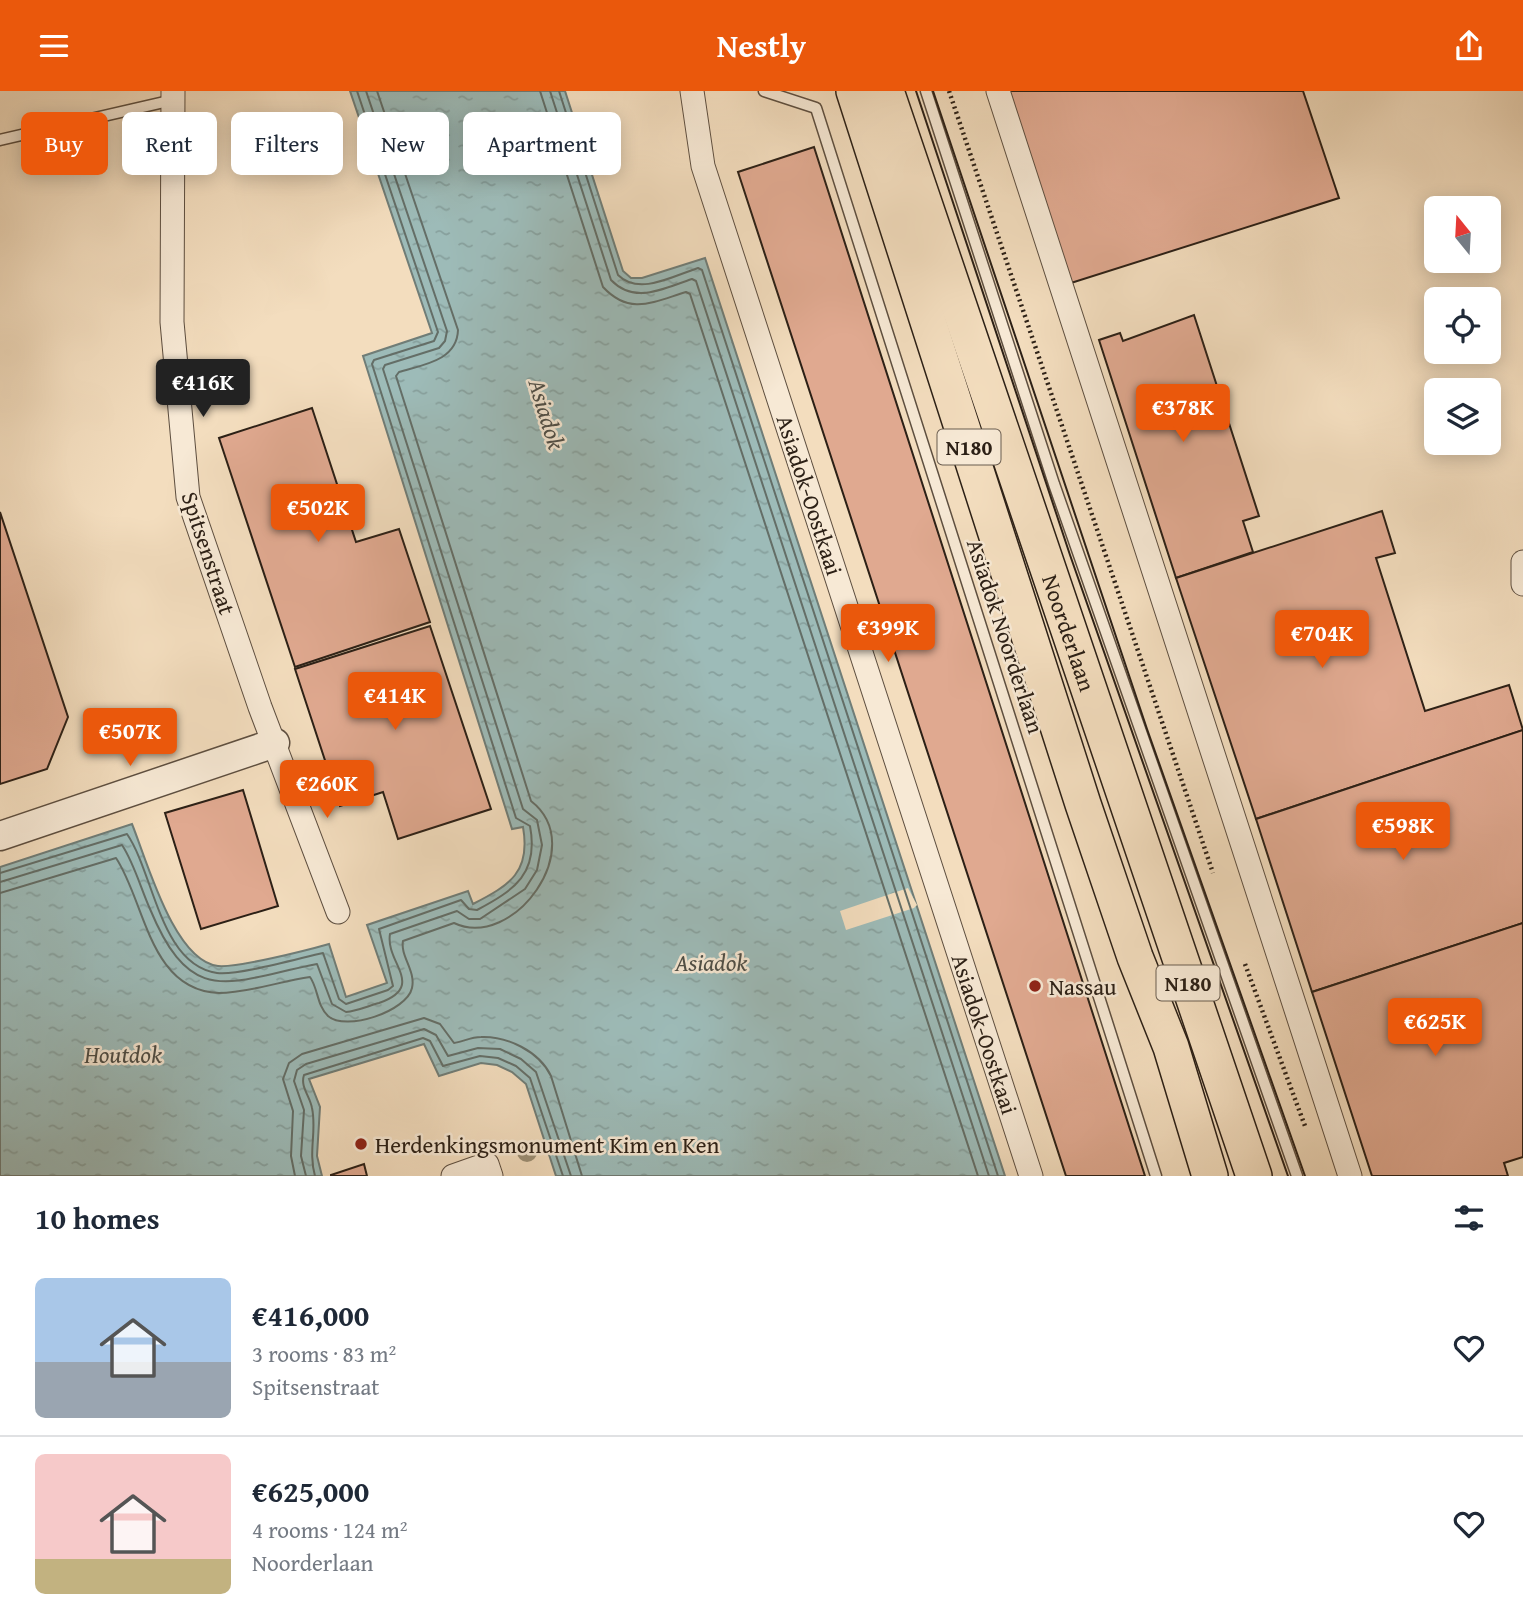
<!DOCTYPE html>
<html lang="en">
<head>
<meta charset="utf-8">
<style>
  body { margin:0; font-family:"Gentium Book Plus",serif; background:#f2f2f3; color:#1f2937; height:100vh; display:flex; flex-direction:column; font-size:26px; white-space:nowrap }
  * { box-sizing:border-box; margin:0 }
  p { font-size:23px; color:#747a83 }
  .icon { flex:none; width:38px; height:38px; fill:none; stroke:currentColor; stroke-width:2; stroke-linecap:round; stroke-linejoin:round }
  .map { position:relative; height:1085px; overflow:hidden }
  .drawer { display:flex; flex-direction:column; background:#fff; flex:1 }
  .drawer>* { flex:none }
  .top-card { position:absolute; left:21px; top:21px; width:700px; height:63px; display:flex; gap:14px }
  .needle { width:46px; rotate:342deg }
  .tools { position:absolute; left:1424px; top:105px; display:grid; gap:14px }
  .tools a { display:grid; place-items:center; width:77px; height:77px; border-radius:10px; background:#fff; box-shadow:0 4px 18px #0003; font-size:35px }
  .price { position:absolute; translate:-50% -60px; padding:0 16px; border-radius:7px; background:#ea580c; color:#fff; font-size:23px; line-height:46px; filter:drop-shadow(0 2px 4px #0008) }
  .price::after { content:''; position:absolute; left:50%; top:42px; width:21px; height:16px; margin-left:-10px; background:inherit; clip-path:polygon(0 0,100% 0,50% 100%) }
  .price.on { background:#222; color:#fff }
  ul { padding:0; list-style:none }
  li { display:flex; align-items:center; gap:21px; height:175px; padding:0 35px }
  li+li { border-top:2px solid #e0e1e3 }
  li span { display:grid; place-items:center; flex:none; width:196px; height:140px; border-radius:10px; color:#555 }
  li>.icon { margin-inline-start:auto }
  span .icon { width:84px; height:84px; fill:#fffc; stroke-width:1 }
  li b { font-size:30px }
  h2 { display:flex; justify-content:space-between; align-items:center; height:84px; padding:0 35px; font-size:30px }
  .chip { padding:0 24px; border-radius:10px; background:#fff; box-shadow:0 4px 18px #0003; font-size:24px; line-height:63px }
  .chip.on { background:#ea580c; color:#fff }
  header { display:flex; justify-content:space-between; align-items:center; height:91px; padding:0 35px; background:#ea580c; color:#fff; font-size:32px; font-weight:600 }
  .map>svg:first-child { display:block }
</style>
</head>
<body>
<header><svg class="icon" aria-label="menu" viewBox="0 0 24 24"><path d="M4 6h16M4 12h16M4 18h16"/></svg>Nestly<svg class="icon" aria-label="share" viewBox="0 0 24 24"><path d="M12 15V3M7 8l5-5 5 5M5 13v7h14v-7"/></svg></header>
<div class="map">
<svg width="1523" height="1085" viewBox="0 0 1523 1085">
  <defs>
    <pattern id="water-ripples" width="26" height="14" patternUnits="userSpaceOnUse" patternTransform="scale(1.75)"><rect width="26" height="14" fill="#9dbbb8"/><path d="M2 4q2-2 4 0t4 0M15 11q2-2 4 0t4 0" fill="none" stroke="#87a09d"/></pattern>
  </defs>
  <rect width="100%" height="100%" fill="#f3ddbe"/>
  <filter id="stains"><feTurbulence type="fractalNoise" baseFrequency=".00286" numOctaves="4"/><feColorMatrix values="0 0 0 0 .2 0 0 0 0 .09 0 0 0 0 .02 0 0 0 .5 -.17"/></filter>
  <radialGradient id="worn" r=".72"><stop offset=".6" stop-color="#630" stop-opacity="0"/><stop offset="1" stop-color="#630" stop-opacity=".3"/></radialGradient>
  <path fill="url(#water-ripples)" stroke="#707d77" stroke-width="2" d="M350 0H565L623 180 631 187H642L705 167 1005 1085H556L526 993 512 981 497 974 481 972 439 985 424 953 309 988 320 1016 317 1065 322 1085H0V776L132 733C147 770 174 870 218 875 237 877 308 859 329 853L346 906 387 892 367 834 468 800 473 813C510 794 531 781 523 736L512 738 363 265 432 242Z"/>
  <polygon fill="#f3ddbe" points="908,797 917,814 914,817 846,839 840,820"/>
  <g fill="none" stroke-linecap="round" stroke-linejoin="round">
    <g stroke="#646e67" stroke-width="2">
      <path d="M540 0 603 196C630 225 653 211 686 201L690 203 978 1085"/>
      <path d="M550 0 611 189C635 214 664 197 692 188L696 190 989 1085"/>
      <path d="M559 0 618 184C639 205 673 185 698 177L702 179 998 1085"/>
      <path d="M0 782 127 743C154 782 160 874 217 882 237 885 300 867 323 862L339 908 346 913 388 899 393 895 379 838 461 809 469 818 477 819C515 799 539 782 530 735L516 727 372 273 374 269 434 250 438 241 357 0"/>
      <path d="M0 791 122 754C134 772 141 798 150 818 192 919 229 890 317 873L332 913 346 921C357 920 368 915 379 912 427 895 385 872 390 843L457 820 469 828H480L525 798 537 779 542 754 537 729 523 718 383 278 385 274 439 257 445 250 447 240 366 0"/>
      <path d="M0 802 116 767C145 810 149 900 219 902 248 902 281 890 310 886 318 897 317 915 328 925 346 941 407 920 412 897 416 880 400 865 403 850L454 832C513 860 590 756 531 710L396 285 399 281C422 274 457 270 458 239L377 0"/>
      <path d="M295 1085 291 1065 293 1020 283 988 289 972 302 963 424 927 440 933 454 952C462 951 471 946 481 946 507 945 539 960 551 985L582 1085"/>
      <polyline points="306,1085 301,1065 304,1019 294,990 297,979 306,973 424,938 436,944 448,965 478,957 500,958 521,968 536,981 571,1085"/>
      <path d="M315 1085C308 1060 317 1040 312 1017 310 1005 300 996 304 984L423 947 430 950 443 975 480 965 498 967 516 975 530 987 563 1085"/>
    </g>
  </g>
  <g fill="#e0a990" stroke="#2c2016" stroke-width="2">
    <polygon points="1009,0 1303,0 1339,107 1071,192"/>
    <polygon points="814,56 1145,1085 1066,1085 738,81"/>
    <polygon points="1194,224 1259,425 1243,430 1253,461 1176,487 1099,249 1120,242 1123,250"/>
    <polygon points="312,317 356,451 399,438 430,531 295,576 219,347"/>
    <polygon points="1382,420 1395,462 1376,467 1425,620 1509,594 1523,639 1256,728 1176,487"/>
    <polygon points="0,421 68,626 47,678 0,693"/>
    <polygon points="430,535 491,718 398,748 383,701 340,715 295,578"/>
    <polygon points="1523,639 1523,832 1312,901 1256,728"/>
    <polygon points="243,699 278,815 201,838 165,722"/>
    <polygon points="1523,832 1523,1066 1504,1072 1508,1085 1372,1085 1312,901"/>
    <polygon points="364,1073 367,1085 331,1085 331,1084"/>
  </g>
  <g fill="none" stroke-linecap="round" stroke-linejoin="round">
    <g stroke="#5e4f40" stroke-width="13">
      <g id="service">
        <polyline points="764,0 816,17 1156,1085"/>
        <polyline points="926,0 1054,393 1297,1085"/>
        <polyline points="0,49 173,9"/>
      </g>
    </g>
    <g stroke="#5e4f40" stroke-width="25">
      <g id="minor">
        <polyline points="173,0 172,231 188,406 260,616 338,821"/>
        <polyline points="692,0 703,75 1031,1085"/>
        <polyline points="998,0 1350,1085"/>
        <polyline points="1523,471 1523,493"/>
        <polyline points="453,1085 487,1073 491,1085"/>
      </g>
    </g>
    <g stroke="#5e4f40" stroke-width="31">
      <polyline id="tertiary" points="0,745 275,652"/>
    </g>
    <g stroke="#2c2016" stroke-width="38">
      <g id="primary">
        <polyline points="854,0 1083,713 1135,866 1171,956 1210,1085"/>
        <path id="s1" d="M886 0 1254 1085"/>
      </g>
    </g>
    <g stroke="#2c2016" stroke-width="4.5" stroke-dasharray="2 3.5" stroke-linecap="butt">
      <polyline points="949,0 1213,782"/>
      <polyline points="1245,873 1305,1035"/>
    </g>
    <use href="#service" stroke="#f7e9d5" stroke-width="10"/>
    <use href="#minor" stroke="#f7e9d5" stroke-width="23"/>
    <use href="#tertiary" stroke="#f7e9d5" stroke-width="28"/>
    <use href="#primary" stroke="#f3ddbe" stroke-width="35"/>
    <g stroke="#2c2016" stroke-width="2">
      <polyline points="916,0 1070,464 1288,1085"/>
      <polyline points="933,0 1147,638 1305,1085"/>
    </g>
  </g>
  <circle fill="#9d9076" cx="527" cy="1061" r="10"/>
  <g fill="#8f2418" stroke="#f7e9d5" stroke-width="2.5">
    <circle cx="1035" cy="895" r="7"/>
    <circle cx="361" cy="1053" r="7"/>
  </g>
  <g text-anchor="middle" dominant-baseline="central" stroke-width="5" stroke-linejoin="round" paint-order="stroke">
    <g fill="#f7e9d5" stroke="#695c4f" stroke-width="2">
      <rect x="937.5" y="338.5" width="63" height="35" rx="5"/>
      <rect x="1156.5" y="874.5" width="63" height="35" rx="5"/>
    </g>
    <g font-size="21" font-weight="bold" fill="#2c2016">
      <text x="969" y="356">N180</text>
      <text x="1188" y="892">N180</text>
    </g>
    <g font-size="23" fill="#2c2016" stroke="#f7e9d5">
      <text transform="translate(810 404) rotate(72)">Asiadok-Oostkaai</text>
      <text transform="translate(209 462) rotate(72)">Spitsenstraat</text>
      <text stroke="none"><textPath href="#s1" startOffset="572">Noorderlaan</textPath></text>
      <text transform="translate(1006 545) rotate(72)">Asiadok Noorderlaan</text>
      <text transform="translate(985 943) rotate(72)">Asiadok-Oostkaai</text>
    </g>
    <g font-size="23" fill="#2c2016" stroke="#f7e9d5" text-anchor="start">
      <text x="1049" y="895">Nassau</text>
      <text x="375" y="1053">Herdenkingsmonument Kim en Ken</text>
    </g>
    <g font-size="24" font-style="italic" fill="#4e4e47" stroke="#f7e9d5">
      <text transform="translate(547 323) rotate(73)">Asiadok</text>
      <text x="711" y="871">Asiadok</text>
      <text x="123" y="963">Houtdok</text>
    </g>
  </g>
  <rect width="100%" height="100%" filter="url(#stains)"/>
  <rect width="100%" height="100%" fill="url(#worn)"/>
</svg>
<div class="tools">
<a><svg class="needle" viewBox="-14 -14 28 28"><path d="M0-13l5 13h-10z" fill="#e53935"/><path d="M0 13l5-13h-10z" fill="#747a83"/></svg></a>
<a><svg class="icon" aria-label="locate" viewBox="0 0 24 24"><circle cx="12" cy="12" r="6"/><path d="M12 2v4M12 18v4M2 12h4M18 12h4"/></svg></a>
<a><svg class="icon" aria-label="layers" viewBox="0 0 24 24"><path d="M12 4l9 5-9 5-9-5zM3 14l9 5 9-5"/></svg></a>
</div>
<b class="price on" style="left:203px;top:328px">€416K</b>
<b class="price" style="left:1183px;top:353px">€378K</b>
<b class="price" style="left:318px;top:453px">€502K</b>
<b class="price" style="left:888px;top:573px">€399K</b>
<b class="price" style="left:1322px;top:579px">€704K</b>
<b class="price" style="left:395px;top:641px">€414K</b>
<b class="price" style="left:130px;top:677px">€507K</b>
<b class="price" style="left:327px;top:729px">€260K</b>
<b class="price" style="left:1403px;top:771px">€598K</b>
<b class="price" style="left:1435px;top:967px">€625K</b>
<div class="top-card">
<a class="chip on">Buy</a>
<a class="chip">Rent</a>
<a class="chip">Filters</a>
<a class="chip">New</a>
<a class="chip">Apartment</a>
</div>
</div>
<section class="drawer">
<h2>10 homes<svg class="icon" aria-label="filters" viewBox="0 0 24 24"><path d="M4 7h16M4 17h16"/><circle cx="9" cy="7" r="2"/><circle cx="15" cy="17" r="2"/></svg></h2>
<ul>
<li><span style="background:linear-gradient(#a9c7e8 60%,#9aa5b1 0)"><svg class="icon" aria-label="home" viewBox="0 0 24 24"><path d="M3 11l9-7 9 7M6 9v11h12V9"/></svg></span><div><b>€416,000</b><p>3 rooms · 83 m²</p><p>Spitsenstraat</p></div><svg class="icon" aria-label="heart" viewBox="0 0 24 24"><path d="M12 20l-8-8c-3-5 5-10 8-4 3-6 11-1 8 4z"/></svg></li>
<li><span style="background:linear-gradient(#f6c9c9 75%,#c2b280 0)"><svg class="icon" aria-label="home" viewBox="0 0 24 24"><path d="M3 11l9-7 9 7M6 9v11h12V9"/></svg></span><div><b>€625,000</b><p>4 rooms · 124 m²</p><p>Noorderlaan</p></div><svg class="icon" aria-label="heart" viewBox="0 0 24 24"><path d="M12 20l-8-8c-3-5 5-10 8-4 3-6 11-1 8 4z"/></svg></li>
</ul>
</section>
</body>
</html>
